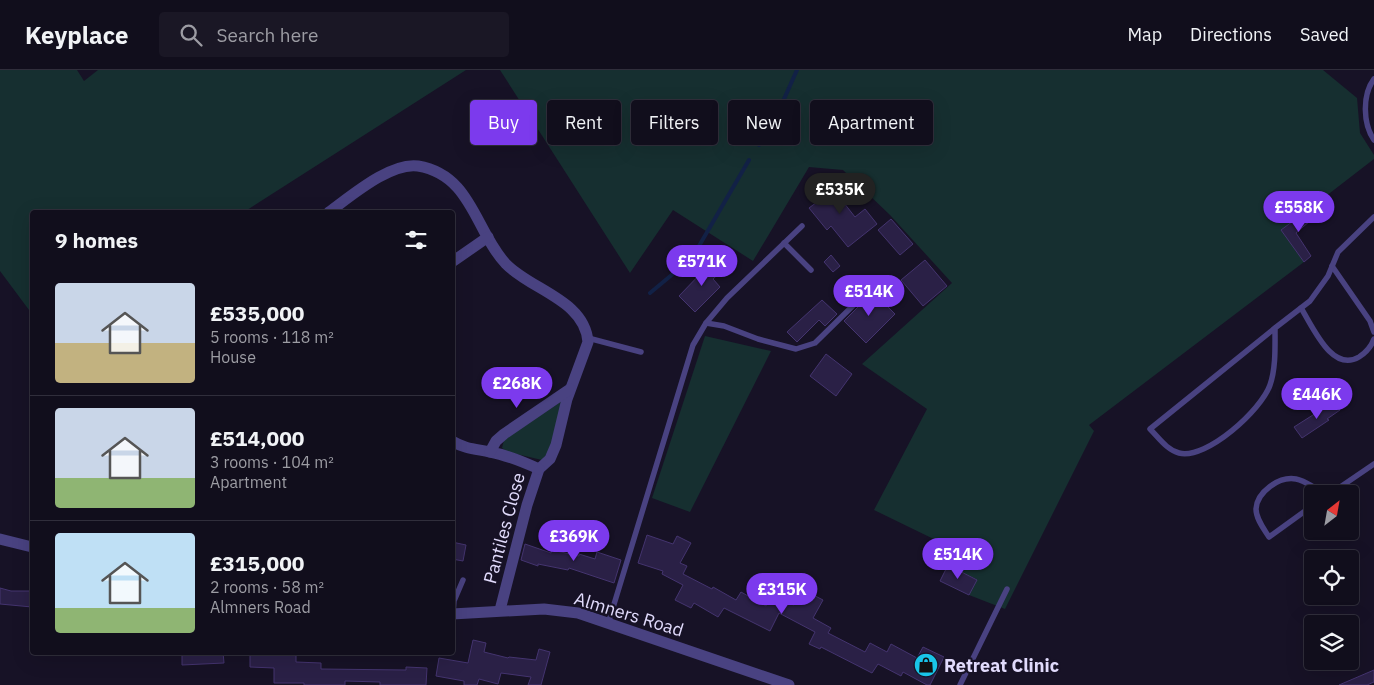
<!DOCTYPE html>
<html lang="en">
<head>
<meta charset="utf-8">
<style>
  body { margin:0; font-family:"IBM Plex Sans",sans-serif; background:#1a1725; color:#f1f3f6; height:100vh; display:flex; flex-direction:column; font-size:19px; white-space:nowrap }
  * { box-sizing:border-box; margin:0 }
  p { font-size:16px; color:#9c9ca3 }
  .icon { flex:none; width:28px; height:28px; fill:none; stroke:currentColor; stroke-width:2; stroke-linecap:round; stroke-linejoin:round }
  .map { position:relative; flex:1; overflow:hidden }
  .drawer { position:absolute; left:30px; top:140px; width:425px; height:445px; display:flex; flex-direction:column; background:#110e1c; border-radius:5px; box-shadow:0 5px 20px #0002,0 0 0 1px #302e3b }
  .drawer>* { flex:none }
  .top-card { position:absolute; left:470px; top:30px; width:475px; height:45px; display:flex; gap:10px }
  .needle { width:32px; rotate:31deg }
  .tools { position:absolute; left:1304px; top:415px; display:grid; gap:10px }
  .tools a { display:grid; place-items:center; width:55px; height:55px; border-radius:5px; background:#110e1c; box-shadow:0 5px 20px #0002,0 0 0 1px #302e3b; font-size:25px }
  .price { position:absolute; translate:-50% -42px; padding:0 11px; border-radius:18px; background:#7c3aed; color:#fff; font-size:16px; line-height:32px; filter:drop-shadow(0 1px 2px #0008) }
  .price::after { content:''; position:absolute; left:50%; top:30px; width:15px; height:11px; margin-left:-8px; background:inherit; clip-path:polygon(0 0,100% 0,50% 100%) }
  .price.active { background:#222; color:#fff }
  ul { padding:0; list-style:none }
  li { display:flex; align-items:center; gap:15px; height:125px; padding:0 25px }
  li+li { border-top:1px solid #302e3b }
  li span { display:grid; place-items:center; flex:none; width:140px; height:100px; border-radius:5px; color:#555 }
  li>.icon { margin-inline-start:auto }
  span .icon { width:60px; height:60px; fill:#fffc; stroke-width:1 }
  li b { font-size:21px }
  h2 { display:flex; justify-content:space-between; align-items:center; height:60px; padding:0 25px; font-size:21px }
  .pill { padding:0 18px; border-radius:5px; background:#110e1c; box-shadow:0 5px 20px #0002,0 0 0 1px #302e3b; font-size:18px; line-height:45px }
  .pill.active { background:#7c3aed; color:#fff }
  header { display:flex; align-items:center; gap:30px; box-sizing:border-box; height:70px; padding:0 25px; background:#110e1c; border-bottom:1px solid #302e3b }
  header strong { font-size:24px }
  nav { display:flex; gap:28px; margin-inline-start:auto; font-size:18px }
  .search { width:350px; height:45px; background:#1a1725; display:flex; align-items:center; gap:12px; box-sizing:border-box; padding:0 18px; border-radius:5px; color:#9c9ca3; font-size:19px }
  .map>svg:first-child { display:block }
</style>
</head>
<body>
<header>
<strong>Keyplace</strong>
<div class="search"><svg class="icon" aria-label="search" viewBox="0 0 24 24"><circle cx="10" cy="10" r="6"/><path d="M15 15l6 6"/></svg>Search here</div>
<nav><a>Map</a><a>Directions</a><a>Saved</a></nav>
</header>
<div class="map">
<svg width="1374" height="615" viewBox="0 0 1374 615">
  <rect width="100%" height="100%" fill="#171226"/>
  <g fill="#162f30">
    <polygon points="0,0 77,0 84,11 98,0 466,0 244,142 32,142 32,244 0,201"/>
    <polygon points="500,0 1323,0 1357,28 1360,63 1374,85 1374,89 1282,160 1304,192 1089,355 1094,361 1005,539 969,525 976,509 940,492 948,476 874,440 927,339 862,294 952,213 890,145 843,100 809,97 753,191 673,140 630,203"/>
    <polygon points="705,266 771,281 690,442 652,428"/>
    <polygon points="562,331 550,381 542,390 508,382 502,378 504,370"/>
  </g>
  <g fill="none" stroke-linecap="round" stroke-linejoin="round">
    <g stroke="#122146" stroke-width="4">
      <polyline points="759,75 780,38 797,0"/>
      <polyline points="650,223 692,188 749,90"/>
    </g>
  </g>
  <g fill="#2a2046" stroke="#44346f">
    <polygon points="823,109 831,120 833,119 855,147 865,139 877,154 848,177 831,156 827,160 809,138 821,129 812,116"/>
    <polygon points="1312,137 1318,144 1296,163 1311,186 1304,192 1281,160"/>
    <polygon points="891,149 913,174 900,185 878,160"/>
    <polygon points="831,185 840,196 833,202 824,192"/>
    <polygon points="717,190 725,198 713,209 720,217 695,242 679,226 704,200 705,201"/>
    <polygon points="925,190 947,216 923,236 901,210"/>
    <polygon points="873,222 895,244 866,273 844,251"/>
    <polygon points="822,230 837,244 825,256 819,250 797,272 787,262"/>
    <polygon points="826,284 852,304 836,326 810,306"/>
    <polygon points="1335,331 1340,340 1327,349 1329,350 1302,368 1294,357"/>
    <polygon points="647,465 673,474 677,466 691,473 680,493 687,496 683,504 712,519 713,517 736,530 741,522 766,536 772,524 794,535 802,519 823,530 813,548 831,558 828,563 865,582 870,573 887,582 891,574 917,588 923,577 944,587 930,615 927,615 903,602 901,606 878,594 872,603 821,577 820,579 809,574 815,562 779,543 770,561 724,538 718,547 694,533 691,538 675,530 683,515 662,504 663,501 638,493"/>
    <polygon points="452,472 466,475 463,491 452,489"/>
    <polygon points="525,474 551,483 552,480 579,486 579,484 595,489 597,482 621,490 614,513 569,498 568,500 538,494 538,496 521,490"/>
    <polygon points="948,495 977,510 969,525 940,511"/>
    <polygon points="0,518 11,521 32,521 32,537 0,534"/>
    <polygon points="473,570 486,573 484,582 508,588 509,587 536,590 539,579 550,582 541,615 528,615 531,607 501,603 498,614 479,609 477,615 464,615 464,611 436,606 439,588 468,593"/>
    <polygon points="182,582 223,582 224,593 182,595"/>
    <polygon points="274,583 296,583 296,592 321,593 321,599 406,600 406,597 427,598 426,615 380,615 380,612 345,611 345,615 304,615 304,613 274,613 274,598 250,597 250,584"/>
    <polygon points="1374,600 1374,612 1367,615 1339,615"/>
  </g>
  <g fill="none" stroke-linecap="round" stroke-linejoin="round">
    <g stroke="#494281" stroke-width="5.5">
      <path d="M1374 9C1362 25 1363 54 1374 70"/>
      <polyline points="784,173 811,200"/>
      <polyline points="1332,196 1370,251 1374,262"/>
      <path d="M1301 238C1313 257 1332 303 1359 287 1367 282 1371 277 1374 269"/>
      <polyline points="706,253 724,256 758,269 796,279 815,273 873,216 897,215"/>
      <path d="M1275 258C1275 276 1276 298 1270 315 1262 339 1207 390 1179 383 1167 380 1159 368 1150 359L1275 258 1310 231 1328 206 1338 182 1374 147"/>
      <polyline points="588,268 641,282"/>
      <polyline points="1330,424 1374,394"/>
      <path d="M1312 436 1269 467C1264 459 1256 449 1256 439 1257 422 1279 406 1296 409 1307 411 1317 421 1328 424"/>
      <polyline points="453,544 454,531 463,510"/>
      <polyline points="608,554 693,275 706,253 727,228 802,156"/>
      <polyline points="960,615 1007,519"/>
    </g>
    <g stroke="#494281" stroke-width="11">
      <path d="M329 142C350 127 390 92 418 96 472 105 475 161 506 194 531 220 585 230 588 272L567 329 556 375 550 389 539 399 527 435 500 540"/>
      <polyline points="452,192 488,167"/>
      <path d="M452 371C465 379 476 379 490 382 507 385 523 392 539 399"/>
      <polyline points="490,382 496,371 504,364 570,319"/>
      <polyline points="0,469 32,477"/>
      <polyline points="452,544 544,539 578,543 789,615"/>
    </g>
  </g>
  <defs>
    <g id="shop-disc" transform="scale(1.25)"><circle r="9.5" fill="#19c5e9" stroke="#171226"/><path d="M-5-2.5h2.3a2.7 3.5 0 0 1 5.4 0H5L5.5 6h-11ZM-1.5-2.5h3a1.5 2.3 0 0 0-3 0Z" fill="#111"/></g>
  </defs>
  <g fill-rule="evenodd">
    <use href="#shop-disc" x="926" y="595"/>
  </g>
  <g text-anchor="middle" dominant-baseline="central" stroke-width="4.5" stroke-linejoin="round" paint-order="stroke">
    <g font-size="18" fill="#e1dbfc" stroke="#171226">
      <text transform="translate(504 458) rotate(-75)">Pantiles Close</text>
      <text transform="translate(629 544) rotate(17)">Almners Road</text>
    </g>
    <g font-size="18" font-weight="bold" fill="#e1dbfc" stroke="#171226" text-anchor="start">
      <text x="944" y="595">Retreat Clinic</text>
    </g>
  </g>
</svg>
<div class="tools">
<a><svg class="needle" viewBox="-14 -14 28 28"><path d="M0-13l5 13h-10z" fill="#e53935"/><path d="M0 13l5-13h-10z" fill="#9c9ca3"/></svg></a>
<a><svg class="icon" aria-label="locate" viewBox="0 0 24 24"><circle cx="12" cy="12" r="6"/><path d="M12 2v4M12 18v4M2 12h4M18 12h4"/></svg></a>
<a><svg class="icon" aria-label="layers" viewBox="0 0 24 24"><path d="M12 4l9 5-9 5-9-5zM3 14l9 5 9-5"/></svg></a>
</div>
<b class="price active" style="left:840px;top:145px">£535K</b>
<b class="price" style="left:1299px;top:163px">£558K</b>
<b class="price" style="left:702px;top:217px">£571K</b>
<b class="price" style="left:869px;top:247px">£514K</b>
<b class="price" style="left:517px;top:339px">£268K</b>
<b class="price" style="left:1317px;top:350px">£446K</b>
<b class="price" style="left:574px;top:492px">£369K</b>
<b class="price" style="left:958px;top:510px">£514K</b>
<b class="price" style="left:782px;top:545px">£315K</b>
<div class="top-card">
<a class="pill active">Buy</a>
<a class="pill">Rent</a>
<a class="pill">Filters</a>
<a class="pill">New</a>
<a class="pill">Apartment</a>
</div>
<section class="drawer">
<h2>9 homes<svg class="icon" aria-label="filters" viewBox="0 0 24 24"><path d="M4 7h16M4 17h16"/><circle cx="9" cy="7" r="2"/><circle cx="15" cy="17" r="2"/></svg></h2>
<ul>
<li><span style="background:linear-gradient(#c9d6e8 60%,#c2b280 0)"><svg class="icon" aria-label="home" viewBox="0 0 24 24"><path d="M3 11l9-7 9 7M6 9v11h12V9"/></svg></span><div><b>£535,000</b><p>5 rooms · 118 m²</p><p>House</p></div></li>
<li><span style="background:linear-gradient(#c9d6e8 70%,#8fb573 0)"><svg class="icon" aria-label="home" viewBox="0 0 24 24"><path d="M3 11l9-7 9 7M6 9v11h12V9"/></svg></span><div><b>£514,000</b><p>3 rooms · 104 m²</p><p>Apartment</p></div></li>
<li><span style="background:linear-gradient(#bfe0f5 75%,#8fb573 0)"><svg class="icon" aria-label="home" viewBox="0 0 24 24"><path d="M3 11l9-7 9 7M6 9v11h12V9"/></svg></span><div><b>£315,000</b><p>2 rooms · 58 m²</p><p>Almners Road</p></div></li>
</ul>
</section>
</div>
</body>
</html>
